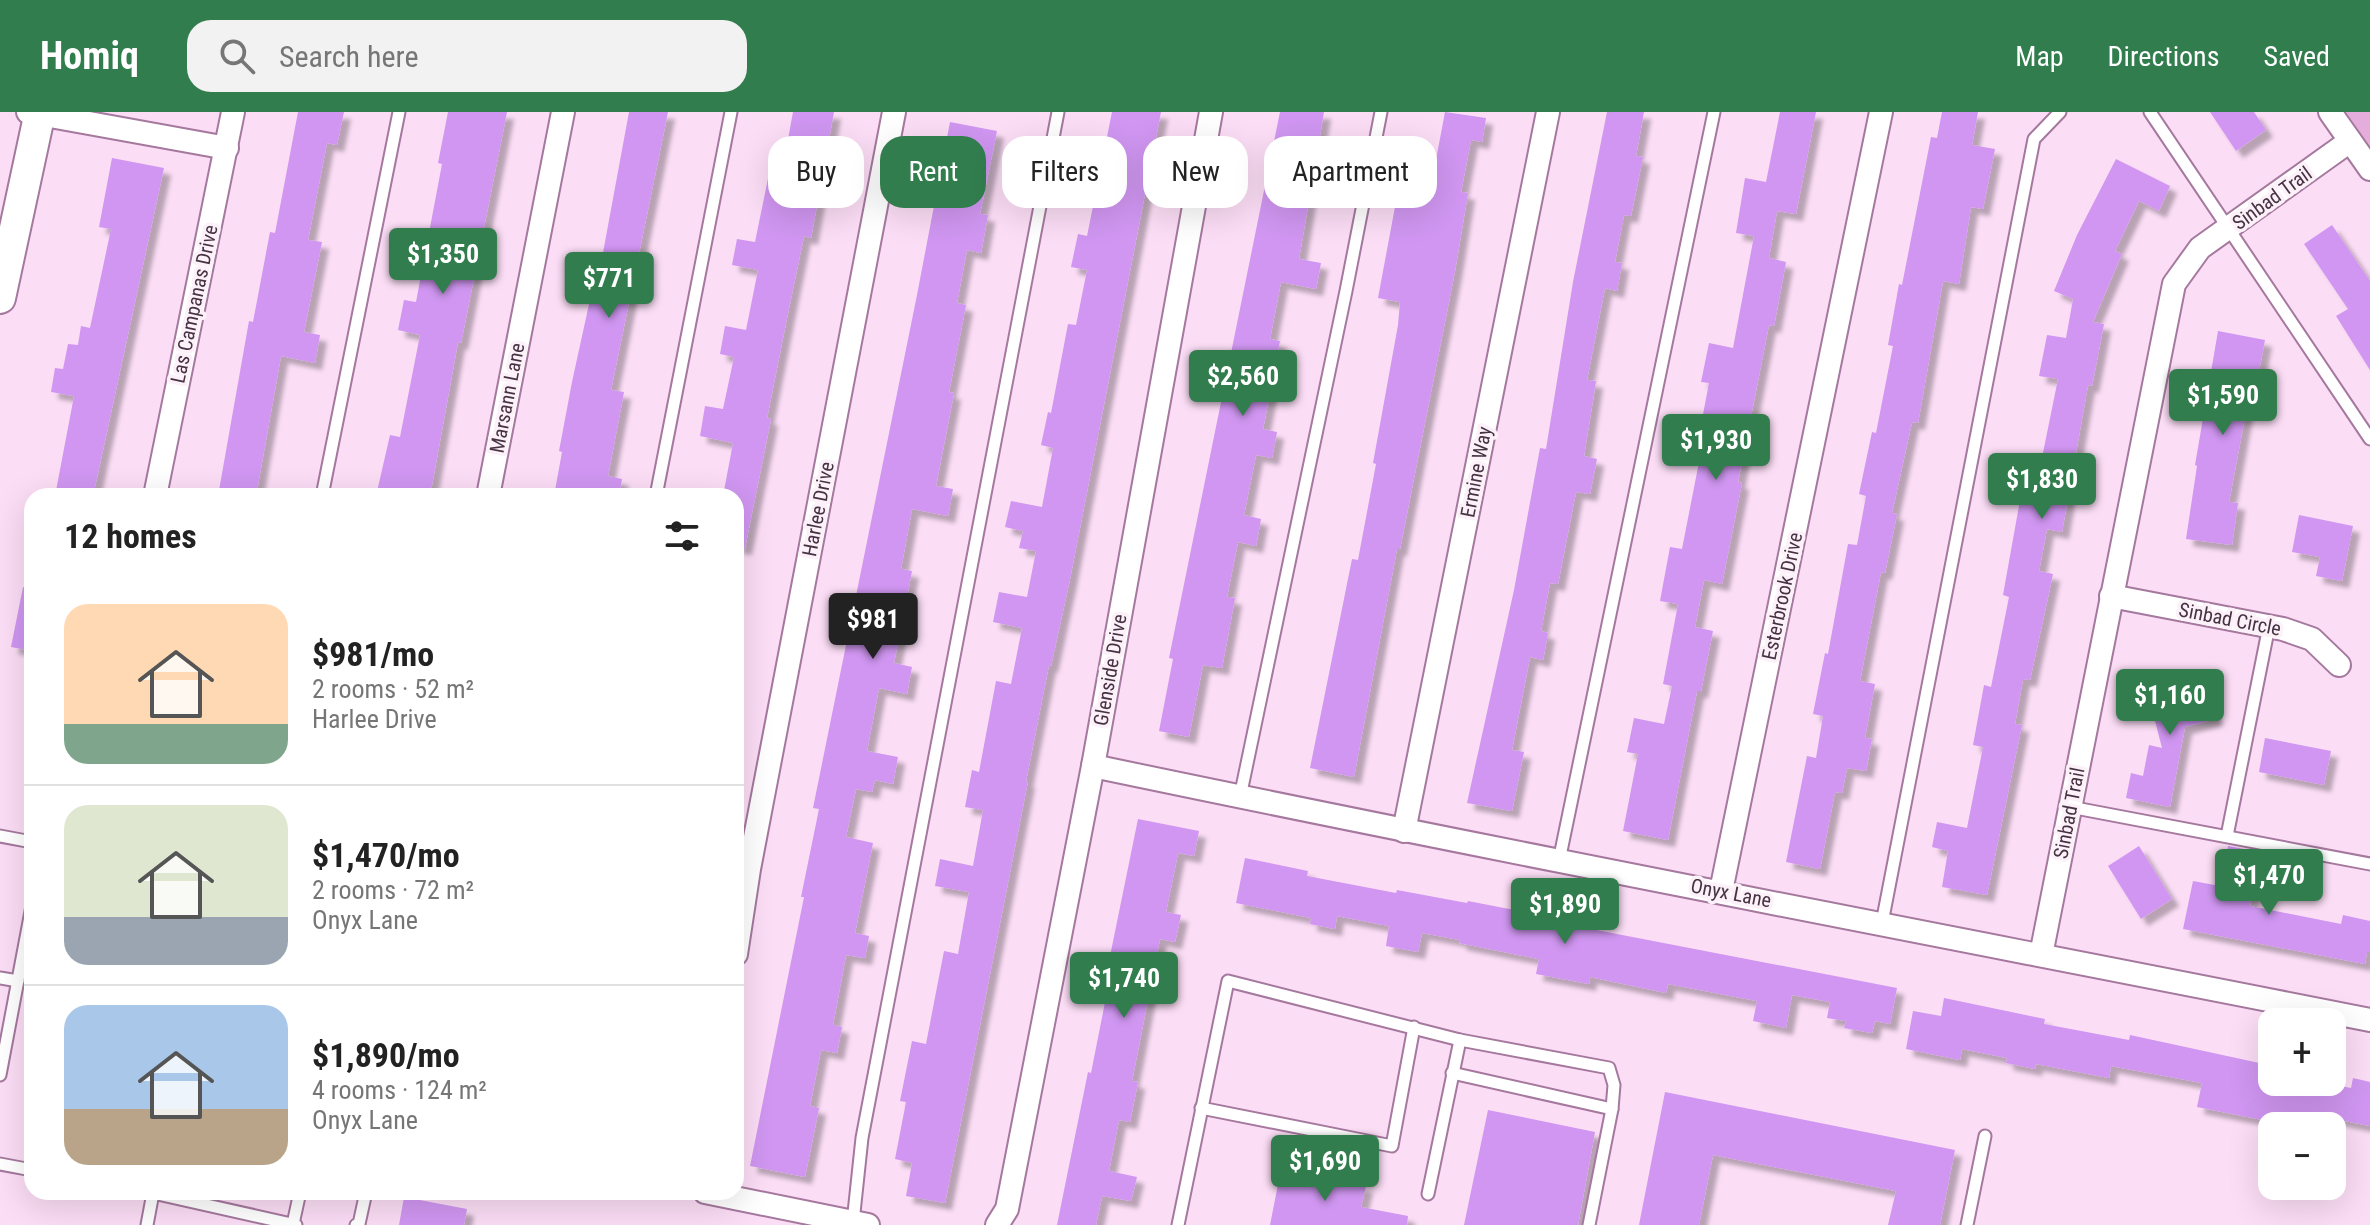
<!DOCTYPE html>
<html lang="en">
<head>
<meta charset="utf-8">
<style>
  body { margin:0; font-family:"Roboto Condensed",sans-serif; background:#f2f2f2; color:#222; height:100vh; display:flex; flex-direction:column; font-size:30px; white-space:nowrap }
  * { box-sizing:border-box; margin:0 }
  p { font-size:26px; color:#767676 }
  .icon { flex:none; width:44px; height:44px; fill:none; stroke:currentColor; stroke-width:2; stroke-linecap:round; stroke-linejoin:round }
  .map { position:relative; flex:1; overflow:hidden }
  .details { position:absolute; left:24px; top:376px; width:720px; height:712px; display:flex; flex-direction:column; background:#fff; border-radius:24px; box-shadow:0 8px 32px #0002 }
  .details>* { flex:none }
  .banner { position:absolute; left:768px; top:24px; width:760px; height:72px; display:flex; gap:16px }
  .tools { position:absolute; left:2258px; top:896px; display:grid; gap:16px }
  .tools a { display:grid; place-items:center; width:88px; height:88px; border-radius:16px; background:#fff; box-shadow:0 8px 32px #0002; font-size:40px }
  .price { position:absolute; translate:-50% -68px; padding:0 18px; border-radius:8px; background:#317d4d; color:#fff; font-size:26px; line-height:52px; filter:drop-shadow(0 2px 4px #0008) }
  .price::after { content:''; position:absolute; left:50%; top:48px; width:24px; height:18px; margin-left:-12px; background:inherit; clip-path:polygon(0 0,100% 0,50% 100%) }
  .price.selected { background:#222; color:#fff }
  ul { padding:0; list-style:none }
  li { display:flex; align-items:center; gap:24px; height:200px; padding:0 40px }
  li+li { border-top:2px solid #e0e0e0 }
  li span { display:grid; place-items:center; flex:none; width:224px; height:160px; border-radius:24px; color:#555 }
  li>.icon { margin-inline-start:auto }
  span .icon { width:96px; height:96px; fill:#fffc; stroke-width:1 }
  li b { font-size:34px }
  h2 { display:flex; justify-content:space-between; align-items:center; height:96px; padding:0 40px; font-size:34px }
  .chip { padding:0 28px; border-radius:24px; background:#fff; box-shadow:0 8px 32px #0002; font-size:28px; line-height:72px }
  .chip.selected { background:#317d4d; color:#fff }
  header { display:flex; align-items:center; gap:48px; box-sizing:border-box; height:112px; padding:0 40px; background:#317d4d; color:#fff }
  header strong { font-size:38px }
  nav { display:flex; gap:44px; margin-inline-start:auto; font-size:28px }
  .search { width:560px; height:72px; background:#f2f2f2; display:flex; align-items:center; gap:20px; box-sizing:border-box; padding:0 28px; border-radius:24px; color:#767676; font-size:30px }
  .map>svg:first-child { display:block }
</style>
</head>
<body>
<header>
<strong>Homiq</strong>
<div class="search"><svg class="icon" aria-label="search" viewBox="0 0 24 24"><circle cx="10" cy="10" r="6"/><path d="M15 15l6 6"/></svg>Search here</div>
<nav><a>Map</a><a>Directions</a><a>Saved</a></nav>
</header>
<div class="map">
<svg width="2370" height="1113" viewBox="0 0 2370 1113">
  <defs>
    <filter id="shadow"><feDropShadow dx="7" dy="7" stdDeviation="2" flood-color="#0004"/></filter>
  </defs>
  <rect width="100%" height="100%" fill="#fbddf5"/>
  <polygon fill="#e5addb" points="2346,0 2370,0 2370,35"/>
  <g fill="#d096f1" filter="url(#shadow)">
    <polygon points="298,0 344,0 337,33 327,31 308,128 322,130 304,220 320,223 315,251 281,244 256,384 218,384 249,209 253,210 270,120 275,121"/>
    <polygon points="448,0 507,0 461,231 458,230 430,384 376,384 390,323 400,325 420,223 398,218 404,188 416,190 442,52 438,51"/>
    <polygon points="629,0 668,0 611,278 624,280 608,364 622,367 619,384 554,384 562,340 559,339 572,270 591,183 595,184"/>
    <polygon points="793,0 834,0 811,126 804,124 787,206 767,306 771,307 745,436 736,435 736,384 723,384 733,331 700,324 705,294 723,297 734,245 720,242 725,214 746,218 758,158 732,153 737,127 755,130 772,47 784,49"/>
    <polygon points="1112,0 1161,0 1070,467 1051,554 1049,553 1026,669 1028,669 945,1091 906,1084 912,1051 895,1047 906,990 900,989 912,929 926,932 944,839 958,842 969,780 935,774 940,747 973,754 983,698 965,695 972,658 979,660 996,569 1011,572 1022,516 993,510 999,480 1027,485 1036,439 1019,436 1023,419 1005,415 1011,389 1042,395 1053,336 1041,333 1048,300 1051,301 1068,212 1076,213 1087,158 1071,155 1078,122 1087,124"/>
    <polygon points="1280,0 1324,0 1299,147 1321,151 1316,177 1281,170 1270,227 1280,229 1263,317 1277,320 1272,346 1256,343 1244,403 1261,407 1256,434 1238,430 1227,485 1235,486 1222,556 1203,553 1189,625 1159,619 1173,547 1169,546"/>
    <polygon points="1445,0 1486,6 1482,30 1471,28 1461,80 1468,81 1455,159 1400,437 1397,437 1354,665 1310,656 1352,447 1358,448 1376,352 1373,351 1398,213 1400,190 1378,186 1400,68 1431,74"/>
    <polygon points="1607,0 1644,0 1636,44 1643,45 1631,104 1624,103 1615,150 1622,151 1617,179 1605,176 1587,268 1596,269 1584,344 1597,347 1590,382 1576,380 1558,472 1550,471 1541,519 1548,521 1543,548 1530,545 1512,638 1524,640 1512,699 1467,691 1514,478 1540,336 1546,337 1573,170"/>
    <polygon points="1780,0 1816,0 1796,102 1777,99 1769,146 1786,150 1774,214 1769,213 1738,370 1742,371 1722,472 1704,468 1695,515 1713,519 1701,579 1697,579 1668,728 1623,719 1638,642 1627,640 1634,606 1664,612 1672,574 1663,572 1678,492 1660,489 1670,435 1682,437 1700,345 1695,344 1709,271 1701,270 1709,231 1733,236 1754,124 1736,121 1745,66 1766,70"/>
    <polygon points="1942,0 1978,0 1972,33 1995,37 1983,97 1971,95 1959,172 1943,169 1918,311 1912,310 1892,401 1897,402 1885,461 1881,460 1860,569 1875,572 1865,626 1872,627 1866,659 1847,656 1842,681 1835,680 1820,757 1786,750 1807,644 1816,646 1823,604 1813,602 1825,541 1828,542 1848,432 1857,433 1866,384 1859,382 1872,320 1876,321 1893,234 1888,233 1899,172 1902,173 1931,25 1937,26"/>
    <polygon points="2210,0 2254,0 2266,18 2236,39"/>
    <polygon points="950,10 997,19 980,102 988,103 981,141 967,138 957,191 966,193 949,280 954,281 936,374 953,377 948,404 912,397 901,457 912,459 894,551 912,555 907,582 879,576 867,639 898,645 893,672 875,668 872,680 856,677 846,725 873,731 855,821 869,824 865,846 846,843 833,913 842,915 837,941 821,938 810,994 819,996 805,1065 750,1054 804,785 801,785 819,697 813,696 917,183"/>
    <polygon points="112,46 164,56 93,384 55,384 74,284 51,280 55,256 63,257 68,232 78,233 81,214 90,216 111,117 99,115"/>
    <polygon points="2116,47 2170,74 2159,99 2139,89 2115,139 2122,142 2093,210 2104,212 2092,274 2088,273 2062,420 2047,417 2039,459 2053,462 2030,568 2023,567 2015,612 2022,613 1987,783 1942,775 1948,739 1932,735 1937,710 1967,716 1983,635 1973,633 1984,573 1991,575 2009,485 2003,483 2022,377 2035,380 2058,267 2039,264 2047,223 2066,226 2073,187 2054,179 2077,123"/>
    <polygon points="2332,113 2370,169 2370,258 2336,204 2348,197 2304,132"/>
    <polygon points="2218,219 2265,228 2253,290 2248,289 2229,390 2238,391 2232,433 2186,427 2197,354 2195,353"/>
    <polygon points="2299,403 2353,414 2342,469 2316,464 2320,445 2292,440"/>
    <polygon points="23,475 32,476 32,539 11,535"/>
    <polygon points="2204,562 2216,607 2185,615 2170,695 2126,686 2131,661 2143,664 2149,633 2162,636 2147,578"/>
    <polygon points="2265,626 2331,639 2324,673 2259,660"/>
    <polygon points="1138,707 1199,719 1194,744 1178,741 1166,800 1181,803 1175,830 1160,827 1132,969 1138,970 1130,1010 1119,1008 1109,1059 1137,1065 1131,1089 1102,1084 1096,1113 1057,1113 1088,960 1091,961 1112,855 1108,854"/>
    <polygon points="2139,734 2172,787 2141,807 2108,754"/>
    <polygon points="2228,734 2260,740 2250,794 2341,812 2343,803 2370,809 2370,840 2367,840 2365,852 2183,817 2193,769 2220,774"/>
    <polygon points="1245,746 1308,759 1307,764 1396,781 1397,778 1467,791 1468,789 1530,801 1529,805 1897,876 1890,912 1875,909 1872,921 1844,916 1846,909 1827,906 1830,890 1792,883 1786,916 1753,909 1757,889 1668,872 1666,881 1590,865 1589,872 1536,862 1539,847 1459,831 1460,828 1422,821 1418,840 1386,834 1389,814 1337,804 1335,817 1310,812 1311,806 1236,791"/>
    <polygon points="1944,886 2045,907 2044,912 2129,928 2130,923 2264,952 2260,970 2320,970 2351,976 2353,966 2370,970 2370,1014 2330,1006 2328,1014 2293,1014 2197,995 2202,971 2111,954 2109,966 2036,952 2035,957 2006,951 2007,946 1962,937 1960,948 1906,937 1913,899 1941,904"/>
    <polygon points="1665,980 1955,1038 1940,1113 1888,1113 1896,1079 1713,1043 1699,1113 1639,1113"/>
    <polygon points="1488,998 1595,1020 1578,1113 1464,1113"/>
    <polygon points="1281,1057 1366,1074 1361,1095 1408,1104 1407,1113 1270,1113"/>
    <polygon points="404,1085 467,1097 464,1113 399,1113"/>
  </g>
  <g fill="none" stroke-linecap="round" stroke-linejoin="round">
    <g stroke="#a5789e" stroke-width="15">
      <g id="lane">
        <polyline points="2150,0 2370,327"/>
        <polyline points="322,384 399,0"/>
        <polyline points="656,384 731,0"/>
        <polyline points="1240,685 1346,179 1381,0"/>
        <polyline points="2070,695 2370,752"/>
        <polyline points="0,724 32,730"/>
        <polyline points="2227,724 2269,514"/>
        <polyline points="1559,749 1714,0"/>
        <polyline points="1882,811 2034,27 2060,0"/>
        <polyline points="0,866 18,869"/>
        <polyline points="1452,961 1612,997"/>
        <polyline points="0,963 32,794"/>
        <polyline points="1201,996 1392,1034 1414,915"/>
        <polyline points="0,1052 32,1058"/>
        <polyline points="153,1081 296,1113"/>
        <polyline points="1428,1082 1460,928"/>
        <polyline points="853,1110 862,1026 1058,0"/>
        <polyline points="293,1112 300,1080"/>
        <polyline points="147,1113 153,1081 148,1080"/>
        <polyline points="356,1113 359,1112 366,1080"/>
        <polyline points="1178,1113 1228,869 1460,928 1609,956 1614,973 1612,997 1589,1113"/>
        <polyline points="1967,1113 1985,1024"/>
      </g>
    </g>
    <g stroke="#a5789e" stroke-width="26">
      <g id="street">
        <polyline points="28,0 227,36"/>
        <polyline points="2330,0 2370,57"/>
        <polyline points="155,384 233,0"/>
        <polyline points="488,384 563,0"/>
        <polyline points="2111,484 2283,517 2312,527 2339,553"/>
        <path d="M1093 654C1518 743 1944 824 2370 908"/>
        <polyline points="1404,719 1548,0"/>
        <polyline points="1721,779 1881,0"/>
        <polyline points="736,842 749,757 894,0"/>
        <polyline points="2041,843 2174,172 2200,136 2350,29"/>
        <polyline points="705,1080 868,1113"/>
        <polyline points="997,1113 1007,1097 1093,654 1211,0"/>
      </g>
    </g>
    <g stroke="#a5789e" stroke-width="34">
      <polyline id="secondary" points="0,186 40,0"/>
    </g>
    <use href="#lane" stroke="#fff" stroke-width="11"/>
    <use href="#street" stroke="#fff" stroke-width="22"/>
    <use href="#secondary" stroke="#fff" stroke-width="30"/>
  </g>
  <g text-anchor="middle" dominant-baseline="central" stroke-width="7" stroke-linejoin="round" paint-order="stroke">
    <g font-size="20" fill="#463242" stroke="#fcf1f9">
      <text transform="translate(2272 86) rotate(-36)">Sinbad Trail</text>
      <text transform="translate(194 192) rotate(-78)">Las Campanas Drive</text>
      <text transform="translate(507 286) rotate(-79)">Marsann Lane</text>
      <text transform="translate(1476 360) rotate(-79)">Ermine Way</text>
      <text transform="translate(818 397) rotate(-79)">Harlee Drive</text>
      <text transform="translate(1782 484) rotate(-78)">Esterbrook Drive</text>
      <text transform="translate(2230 507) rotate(11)">Sinbad Circle</text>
      <text transform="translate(1110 558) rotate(-80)">Glenside Drive</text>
      <text transform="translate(2069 701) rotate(-79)">Sinbad Trail</text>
      <text transform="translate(1731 781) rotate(11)">Onyx Lane</text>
    </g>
  </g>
</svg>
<div class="tools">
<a>+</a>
<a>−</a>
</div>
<b class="price" style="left:443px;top:184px">$1,350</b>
<b class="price" style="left:609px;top:208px">$771</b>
<b class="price" style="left:1243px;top:306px">$2,560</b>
<b class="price" style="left:2223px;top:325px">$1,590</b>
<b class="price" style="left:1716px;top:370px">$1,930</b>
<b class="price" style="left:2042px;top:409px">$1,830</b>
<b class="price selected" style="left:873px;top:549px">$981</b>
<b class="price" style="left:2170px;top:625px">$1,160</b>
<b class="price" style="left:2269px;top:805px">$1,470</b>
<b class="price" style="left:1565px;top:834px">$1,890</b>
<b class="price" style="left:1124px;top:908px">$1,740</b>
<b class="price" style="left:1325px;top:1091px">$1,690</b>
<div class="banner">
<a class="chip">Buy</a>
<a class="chip selected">Rent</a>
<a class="chip">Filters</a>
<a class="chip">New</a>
<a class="chip">Apartment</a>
</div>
<section class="details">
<h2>12 homes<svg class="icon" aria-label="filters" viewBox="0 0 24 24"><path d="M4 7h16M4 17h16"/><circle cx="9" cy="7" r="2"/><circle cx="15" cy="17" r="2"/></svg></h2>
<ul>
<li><span style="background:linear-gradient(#ffd9b3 75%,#7fa58c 0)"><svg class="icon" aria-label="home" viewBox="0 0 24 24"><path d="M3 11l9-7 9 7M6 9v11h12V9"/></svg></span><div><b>$981/mo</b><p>2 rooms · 52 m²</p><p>Harlee Drive</p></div></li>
<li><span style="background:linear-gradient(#dfe7d0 70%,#9aa5b1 0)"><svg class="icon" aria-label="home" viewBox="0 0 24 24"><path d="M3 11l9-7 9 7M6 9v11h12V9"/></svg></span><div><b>$1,470/mo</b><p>2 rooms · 72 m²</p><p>Onyx Lane</p></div></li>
<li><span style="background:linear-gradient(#a9c7e8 65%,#b9a48a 0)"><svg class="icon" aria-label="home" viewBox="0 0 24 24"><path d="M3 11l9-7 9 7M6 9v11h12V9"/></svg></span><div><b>$1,890/mo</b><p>4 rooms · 124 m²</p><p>Onyx Lane</p></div></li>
</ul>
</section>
</div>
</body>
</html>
